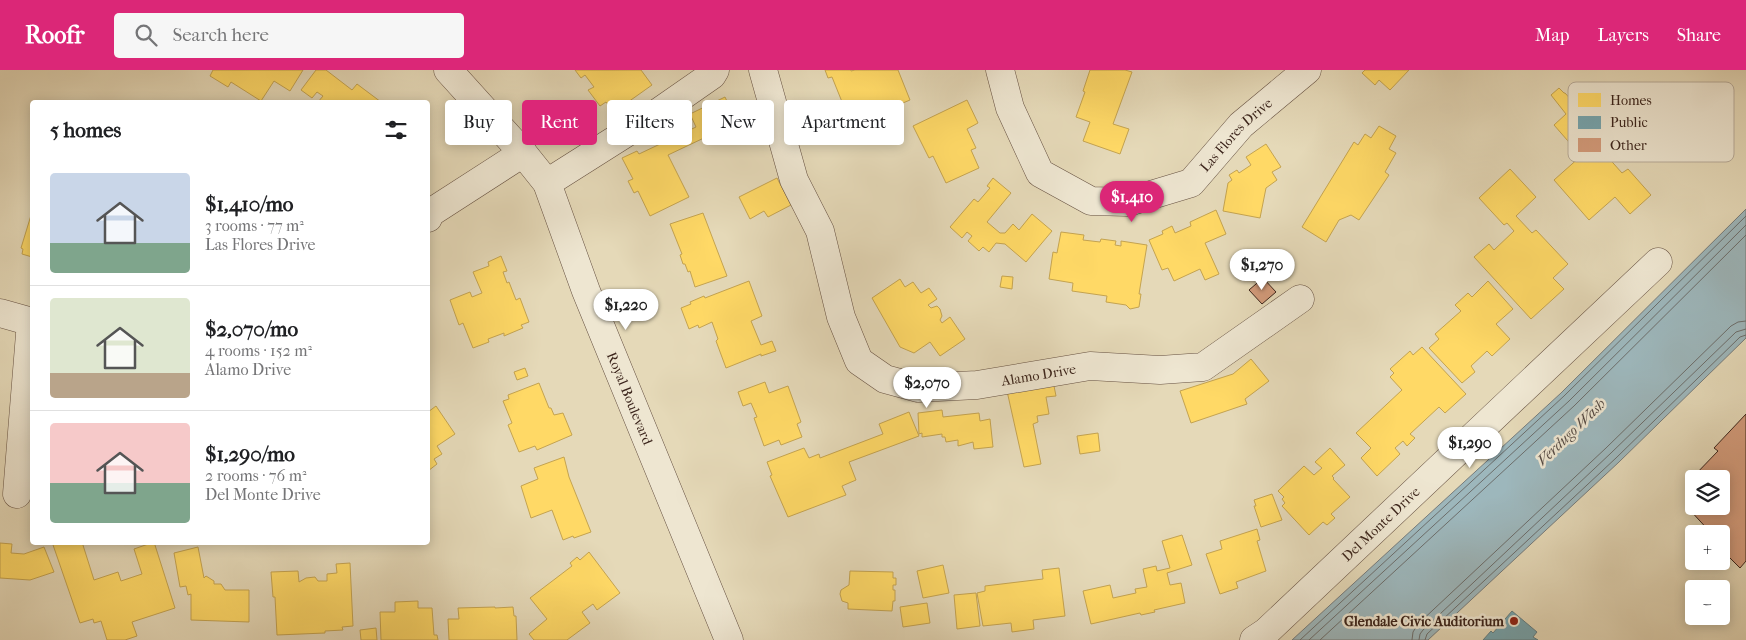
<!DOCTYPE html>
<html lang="en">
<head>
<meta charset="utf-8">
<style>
  body { margin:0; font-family:"IM FELL French Canon",serif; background:#f6f6f6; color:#202124; height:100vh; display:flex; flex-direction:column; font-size:19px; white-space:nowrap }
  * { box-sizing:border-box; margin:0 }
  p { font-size:16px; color:#757577 }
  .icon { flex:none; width:28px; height:28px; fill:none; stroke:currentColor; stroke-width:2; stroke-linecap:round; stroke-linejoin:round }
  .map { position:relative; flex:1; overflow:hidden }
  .panel { position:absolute; left:30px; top:30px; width:400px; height:445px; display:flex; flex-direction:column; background:#fff; border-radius:5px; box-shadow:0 2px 12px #0003 }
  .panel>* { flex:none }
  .banner { position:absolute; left:445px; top:30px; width:475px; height:45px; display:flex; gap:10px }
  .tools { position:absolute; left:1685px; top:400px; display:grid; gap:10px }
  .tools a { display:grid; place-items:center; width:45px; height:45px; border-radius:5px; background:#fff; box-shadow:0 2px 12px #0003; font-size:25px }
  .price { position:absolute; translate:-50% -42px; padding:0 11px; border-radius:18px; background:#fff; color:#222; font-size:16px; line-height:32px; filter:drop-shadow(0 1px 2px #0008) }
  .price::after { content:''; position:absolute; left:50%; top:30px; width:15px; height:11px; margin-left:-8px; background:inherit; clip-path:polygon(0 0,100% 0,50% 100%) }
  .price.selected { background:#db2777; color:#fff }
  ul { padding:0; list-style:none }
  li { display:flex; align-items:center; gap:15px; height:125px; padding:0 20px }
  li+li { border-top:1px solid #e0e0e0 }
  li span { display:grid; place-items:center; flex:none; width:140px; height:100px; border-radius:5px; color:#555 }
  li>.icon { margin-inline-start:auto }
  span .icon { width:60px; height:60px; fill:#fffc; stroke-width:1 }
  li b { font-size:21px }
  h2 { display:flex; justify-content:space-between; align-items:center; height:60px; padding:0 20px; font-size:21px }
  .tag { padding:0 18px; border-radius:5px; background:#fff; box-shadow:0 2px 12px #0003; font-size:18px; line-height:45px }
  .tag.selected { background:#db2777; color:#fff }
  header { display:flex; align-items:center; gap:30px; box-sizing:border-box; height:70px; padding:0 25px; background:#db2777; color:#fff }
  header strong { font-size:24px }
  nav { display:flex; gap:28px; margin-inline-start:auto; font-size:18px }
  .search { width:350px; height:45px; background:#f6f6f6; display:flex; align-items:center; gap:12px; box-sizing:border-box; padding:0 18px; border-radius:5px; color:#757577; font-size:19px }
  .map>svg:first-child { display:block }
</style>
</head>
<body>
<header>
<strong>Roofr</strong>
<div class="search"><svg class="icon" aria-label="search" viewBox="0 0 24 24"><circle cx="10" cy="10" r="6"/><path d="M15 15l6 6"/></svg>Search here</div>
<nav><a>Map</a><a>Layers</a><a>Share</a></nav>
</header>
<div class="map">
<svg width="1746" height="570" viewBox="0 0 1746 570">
  <rect width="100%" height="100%" fill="#e5d9b8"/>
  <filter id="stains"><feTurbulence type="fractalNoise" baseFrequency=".004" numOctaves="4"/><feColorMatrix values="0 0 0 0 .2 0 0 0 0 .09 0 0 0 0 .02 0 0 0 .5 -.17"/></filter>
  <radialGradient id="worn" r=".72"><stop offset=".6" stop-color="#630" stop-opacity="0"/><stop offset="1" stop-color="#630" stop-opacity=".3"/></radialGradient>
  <polygon fill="#9db7bc" stroke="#767c7c" points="1746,139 1746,268 1619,392 1428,570 1292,570 1561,323"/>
  <g fill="#ffd966" stroke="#c4a350">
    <polygon points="213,0 303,0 290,21 274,11 261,31 231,12 228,17 210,6"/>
    <polygon points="316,0 326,0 352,20 357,14 381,32 318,32 323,26 317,22 312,28 301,20"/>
    <polygon points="575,0 641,0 652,15 614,42 606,32 600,36 588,20 594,17 585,5 581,8"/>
    <polygon points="825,0 851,0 851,1 855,0 898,0 910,30 891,38 895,48 855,64 832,7 828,8"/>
    <polygon points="1090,0 1125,0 1132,2 1113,54 1129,59 1120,84 1083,71 1090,52 1076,47 1085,22 1083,21"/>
    <polygon points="1365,0 1409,0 1390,20 1379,10 1375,15 1362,3"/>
    <polygon points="1559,18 1564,23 1565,23 1613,76 1605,84 1622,103 1628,99 1651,125 1630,144 1615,127 1589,150 1554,110 1581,86 1554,55 1566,44 1551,25"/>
    <polygon points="725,27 734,46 741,43 744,49 668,85 689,127 650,146 638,121 634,123 628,111 633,109 622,88 637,81 639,84 696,57 690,44"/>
    <polygon points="967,30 978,53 967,59 976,78 971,80 979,98 946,113 933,86 929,88 913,56"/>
    <polygon points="1379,56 1396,66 1389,79 1396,83 1385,102 1389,105 1359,150 1351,145 1339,150 1326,172 1302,157 1354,72 1358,75 1365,64 1371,68"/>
    <polygon points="1266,74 1281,97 1272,102 1277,110 1266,118 1260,148 1223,141 1228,113 1232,110 1229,105 1237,100 1239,103 1251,95 1246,87"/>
    <polygon points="1510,99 1536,127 1516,146 1532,163 1536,160 1568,194 1553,208 1564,219 1531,249 1474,187 1489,174 1494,180 1514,161 1507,153 1504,155 1479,128"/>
    <polygon points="777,108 791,135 768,147 764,141 750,149 739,127"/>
    <polygon points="993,108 1011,123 987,152 1000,163 1005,163 1013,154 1019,160 1032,144 1052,161 1026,192 1005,174 996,173 989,182 983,177 979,181 968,171 972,166 967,162 962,168 950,157 974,129 978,132 990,118 987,116"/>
    <polygon points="1216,140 1226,164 1205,173 1219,204 1205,210 1200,199 1174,211 1168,198 1162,200 1149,170 1163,164 1162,161 1172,156 1175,163 1191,156 1190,152"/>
    <polygon points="32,142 32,187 22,184 23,179 21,178"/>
    <polygon points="703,143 727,206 695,217 690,201 688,202 685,194 683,194 680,185 682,184 670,154"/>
    <polygon points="1061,162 1084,165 1083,170 1100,172 1101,169 1116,171 1115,175 1121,176 1121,171 1147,175 1139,224 1141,224 1139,237 1130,239 1126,235 1106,232 1107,226 1072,221 1073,213 1049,209 1053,182 1057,183"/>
    <polygon points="501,186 507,201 503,202 507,213 509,212 516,230 520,228 529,252 521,255 523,258 504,266 504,263 488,269 489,272 473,278 463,253 459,255 450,230 470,222 472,227 482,223 473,202 489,196 488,192"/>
    <polygon points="1002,206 1013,207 1012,219 1000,217"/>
    <polygon points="900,209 905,217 913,212 921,223 929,218 937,229 928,235 931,238 937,236 940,239 942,246 940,250 942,253 950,247 965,269 940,286 930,272 914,283 900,277 872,228"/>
    <polygon points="749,211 762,246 751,251 761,275 772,271 776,281 761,286 761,284 726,298 716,271 718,269 712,252 699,258 698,255 689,259 681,238 691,234 690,232 704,226 705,228"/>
    <polygon points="1488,211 1513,239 1496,254 1510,269 1492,286 1487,281 1471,296 1475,302 1462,313 1429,278 1439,269 1435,264 1461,241 1455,235 1468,223 1472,227"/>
    <polygon points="1422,277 1466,324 1445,343 1439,337 1410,364 1415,368 1407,376 1403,371 1395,378 1400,384 1377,406 1361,388 1371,378 1356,363 1402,320 1390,307 1394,303 1390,299 1410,281 1413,285"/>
    <polygon points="1251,289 1269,311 1245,329 1247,334 1191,353 1180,321 1233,304"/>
    <polygon points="525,298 528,306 517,310 514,302"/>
    <polygon points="1053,311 1056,326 1046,327 1049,344 1037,346 1038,352 1033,354 1041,394 1024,397 1007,321"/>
    <polygon points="765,312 769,323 788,316 801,352 797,354 802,367 781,375 779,370 764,376 754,348 757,347 751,333 743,336 738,322"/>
    <polygon points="539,313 549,338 551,338 554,345 563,343 572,365 537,380 535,376 519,382 508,355 512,353 503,331 509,329 508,325"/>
    <polygon points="436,336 455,364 437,376 442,384 434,389 437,394 428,401 428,342"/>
    <polygon points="942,340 943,347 979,343 980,351 990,349 993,377 974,379 973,372 958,376 958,370 946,372 945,367 942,367 942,364 922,367 922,363 919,364 918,343"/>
    <polygon points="909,342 919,366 849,392 856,410 842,416 846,425 788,447 770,406 772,405 767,392 804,378 809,388 819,384 820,388 883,364 879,354"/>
    <polygon points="1098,363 1100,381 1080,384 1077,366"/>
    <polygon points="1330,378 1345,395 1332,406 1334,408 1333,409 1350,427 1331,444 1335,448 1327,455 1323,452 1309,465 1282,436 1285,433 1282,429 1284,427 1278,421 1304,396 1314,405 1322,398 1315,392"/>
    <polygon points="564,387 569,407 591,462 574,468 573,466 563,470 552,440 531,448 521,416 538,409 534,398"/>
    <polygon points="1272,424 1282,450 1261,457 1254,436 1256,436 1254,430"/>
    <polygon points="1257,459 1260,470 1257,471 1266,501 1236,512 1238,518 1220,524 1206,484 1222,479 1220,471"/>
    <polygon points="1182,465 1192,495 1167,503 1170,515 1181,513 1185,533 1154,540 1155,542 1141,545 1140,543 1091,554 1083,521 1110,515 1113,528 1136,523 1135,519 1147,517 1143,499 1156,496 1157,501 1170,498 1162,471"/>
    <polygon points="52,472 82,472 94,510 118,502 121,511 142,504 134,479 154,472 175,538 132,552 137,566 125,570 107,570 101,551 94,553 93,549 80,553"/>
    <polygon points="0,473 12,474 11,483 24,484 44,477 54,502 30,510 0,508"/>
    <polygon points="198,477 204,508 206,506 214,511 214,514 221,514 225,520 249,520 249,552 191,550 191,524 188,525 186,516 180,517 174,483"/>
    <polygon points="589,482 620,523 597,540 593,534 582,542 590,553 567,570 534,570 529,564 547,549 530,528 572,496 570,493 577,487 580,490"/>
    <polygon points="350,493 353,556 342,557 343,560 325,561 325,563 277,565 275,527 273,527 271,502 298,501 299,512 306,508 315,507 318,511 327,511 327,504 337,503 336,494"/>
    <polygon points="943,495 949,523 923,528 917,501"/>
    <polygon points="1059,498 1065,546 1033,550 1034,559 1012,562 1011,553 983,556 977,523 985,521 985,516 1043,509 1042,500"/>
    <polygon points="850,501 893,502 893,508 896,508 896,515 893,515 893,520 895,520 895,531 893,531 892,541 848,539 848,533 842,531 840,524 841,520 849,515"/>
    <polygon points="976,523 980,556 957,559 954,525"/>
    <polygon points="418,531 418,538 432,538 434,565 437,565 438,570 381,570 380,542 395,542 395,532"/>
    <polygon points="927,533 930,553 903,557 900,537"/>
    <polygon points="495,537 495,538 513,537 514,546 516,546 517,570 449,570 448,549 459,549 458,538"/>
    <polygon points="376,558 377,570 361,570 360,560"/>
  </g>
  <polygon fill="#76a5af" stroke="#647e83" points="1512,541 1537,562 1533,567 1538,570 1483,570 1491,561 1493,563"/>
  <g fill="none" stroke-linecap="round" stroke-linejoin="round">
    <g stroke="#6c6e6c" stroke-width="1">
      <polyline points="1300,570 1564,326 1746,146"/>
      <polyline points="1309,570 1569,331 1746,155"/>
      <polyline points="1320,570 1574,336 1746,165"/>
      <polyline points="1412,570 1413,562 1418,554 1606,378 1731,256 1738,252 1746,251"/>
      <polyline points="1419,570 1420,564 1423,560 1611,383 1736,262 1746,259"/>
      <polyline points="1425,570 1427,564 1616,388 1740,267 1746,265"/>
    </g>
  </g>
  <g fill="#d39b7b" stroke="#3b241b">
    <polygon points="1263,208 1276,222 1262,234 1249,220"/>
    <polygon points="1746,344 1746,491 1740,498 1721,479 1721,464 1712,464 1688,438 1694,433 1694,436 1721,436 1721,409 1695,409 1693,407 1718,381 1714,378"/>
  </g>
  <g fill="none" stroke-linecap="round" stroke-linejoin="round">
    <g stroke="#665142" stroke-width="29">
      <g id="minor">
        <path id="s1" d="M448 0 523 83 547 113 586 221 729 570"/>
        <path id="s2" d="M763 0 794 110 820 161 841 247 859 291 885 309 918 318 977 315 1090 296 1160 300 1203 297 1300 229"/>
        <path id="s3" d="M1000 0 1010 38 1040 103 1091 131 1128 132 1191 113 1241 55 1307 0"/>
        <polyline points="547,113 656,44 712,5 715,0"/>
        <polyline points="428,148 430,143 523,83"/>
        <polyline points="0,243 32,252"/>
        <polyline points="17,424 31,252"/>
        <path id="s4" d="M1254 570 1266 562 1658 192"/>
      </g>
    </g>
    <use href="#minor" stroke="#eee6d1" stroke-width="28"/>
  </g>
  <circle fill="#8f2418" stroke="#eee6d1" stroke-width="2" cx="1514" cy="551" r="5"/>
  <g text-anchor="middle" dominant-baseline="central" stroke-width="5" stroke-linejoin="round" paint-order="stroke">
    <g font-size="14" fill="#3b241b" stroke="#eee6d1">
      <text stroke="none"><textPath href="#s3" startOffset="338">Las Flores Drive</textPath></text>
      <text stroke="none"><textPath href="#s2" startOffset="495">Alamo Drive</textPath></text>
      <text stroke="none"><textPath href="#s1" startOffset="381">Royal Boulevard</textPath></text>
      <text stroke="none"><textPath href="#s4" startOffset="172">Del Monte Drive</textPath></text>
    </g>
    <g font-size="14" font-weight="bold" fill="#3b241b" stroke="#eee6d1" text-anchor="end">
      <text x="1504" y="551">Glendale Civic Auditorium</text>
    </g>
    <g font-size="15" font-style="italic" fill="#544943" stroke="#eee6d1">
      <text transform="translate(1571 362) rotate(-44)">Verdugo Wash</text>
    </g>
  </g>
  <rect x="1568" y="12" width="166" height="80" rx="8" fill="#eee6d1" stroke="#b8ac9a" stroke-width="1"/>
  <rect x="1578" y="23" width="23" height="14" fill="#ffd966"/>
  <rect x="1578" y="46" width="23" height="13" fill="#76a5af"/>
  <rect x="1578" y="68" width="23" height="14" fill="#d39b7b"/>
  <g font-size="14" fill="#3b241b">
    <text x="1610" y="35">Homes</text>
    <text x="1610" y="57">Public</text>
    <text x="1610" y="80">Other</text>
  </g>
  <rect width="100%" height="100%" filter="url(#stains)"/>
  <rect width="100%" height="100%" fill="url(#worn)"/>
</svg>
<div class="tools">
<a><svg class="icon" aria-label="layers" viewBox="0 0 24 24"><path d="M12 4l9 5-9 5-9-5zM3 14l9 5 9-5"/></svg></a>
<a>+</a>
<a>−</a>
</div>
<b class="price selected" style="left:1132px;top:153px">$1,410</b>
<b class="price" style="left:1262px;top:221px">$1,270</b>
<b class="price" style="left:626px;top:261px">$1,220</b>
<b class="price" style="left:927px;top:339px">$2,070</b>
<b class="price" style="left:1470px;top:399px">$1,290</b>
<div class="banner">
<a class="tag">Buy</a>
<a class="tag selected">Rent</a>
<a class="tag">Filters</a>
<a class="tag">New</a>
<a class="tag">Apartment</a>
</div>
<section class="panel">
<h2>5 homes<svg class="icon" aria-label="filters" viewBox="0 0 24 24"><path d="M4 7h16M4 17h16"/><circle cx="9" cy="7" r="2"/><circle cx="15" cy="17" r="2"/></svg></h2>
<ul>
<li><span style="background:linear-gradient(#c9d6e8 70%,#7fa58c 0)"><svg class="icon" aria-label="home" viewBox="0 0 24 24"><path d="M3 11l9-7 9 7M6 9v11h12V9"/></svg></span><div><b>$1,410/mo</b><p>3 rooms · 77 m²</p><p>Las Flores Drive</p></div></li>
<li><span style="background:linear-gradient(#dfe7d0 75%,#b9a48a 0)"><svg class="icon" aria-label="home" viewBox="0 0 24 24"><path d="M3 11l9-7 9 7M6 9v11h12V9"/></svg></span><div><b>$2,070/mo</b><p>4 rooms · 152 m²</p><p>Alamo Drive</p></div></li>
<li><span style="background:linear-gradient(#f6c9c9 60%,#7fa58c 0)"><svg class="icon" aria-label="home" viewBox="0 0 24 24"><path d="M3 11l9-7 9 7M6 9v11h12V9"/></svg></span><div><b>$1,290/mo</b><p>2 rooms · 76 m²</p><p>Del Monte Drive</p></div></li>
</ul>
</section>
</div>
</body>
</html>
